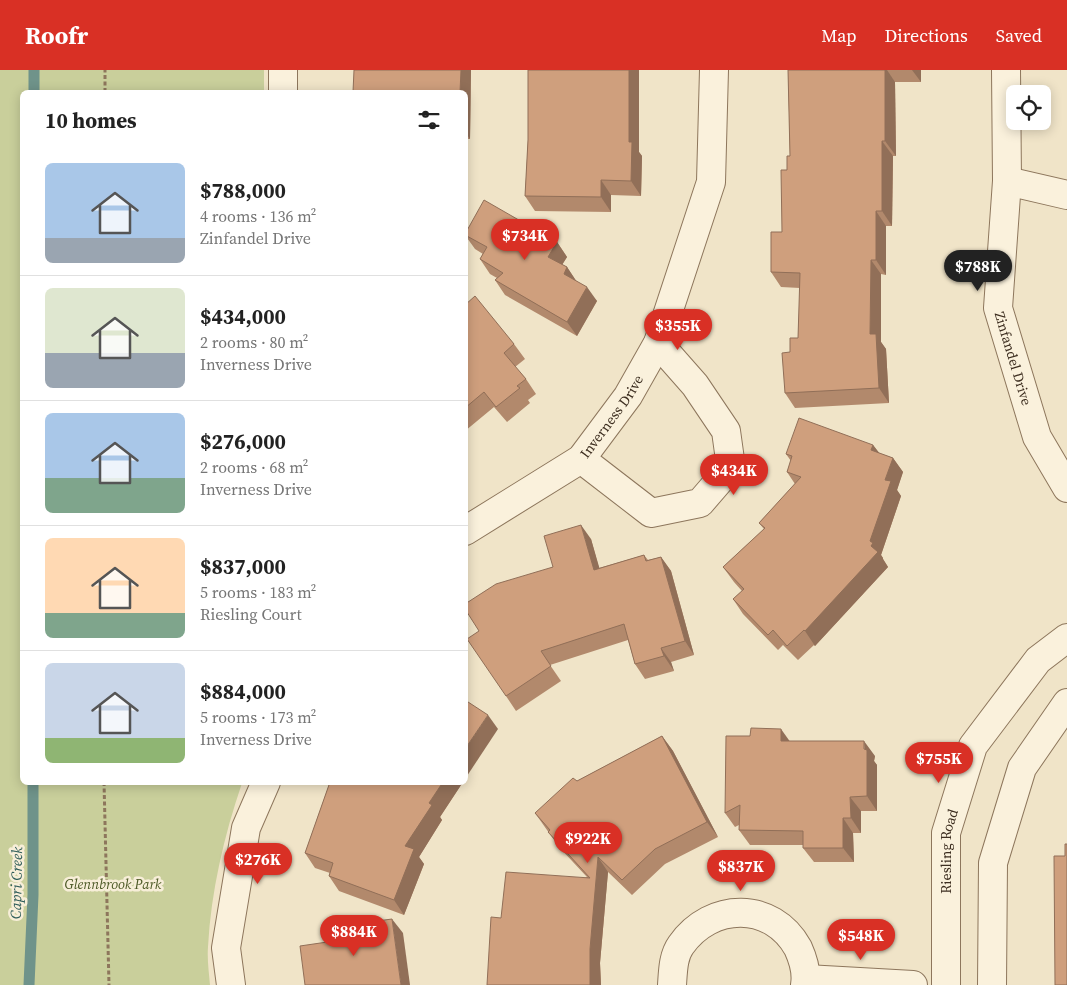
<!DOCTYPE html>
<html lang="en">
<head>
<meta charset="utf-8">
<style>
  body { margin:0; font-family:"Source Serif 4",serif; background:#f6f6f6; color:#222; height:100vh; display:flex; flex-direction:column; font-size:19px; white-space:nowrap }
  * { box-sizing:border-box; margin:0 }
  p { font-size:16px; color:#767676 }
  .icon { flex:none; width:28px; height:28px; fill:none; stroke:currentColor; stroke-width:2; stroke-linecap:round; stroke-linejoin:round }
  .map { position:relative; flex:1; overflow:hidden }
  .details { position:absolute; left:20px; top:20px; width:448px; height:695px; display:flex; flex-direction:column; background:#fff; border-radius:8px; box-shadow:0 2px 12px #0003 }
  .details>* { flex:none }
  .buttons { position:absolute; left:1006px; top:15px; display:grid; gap:10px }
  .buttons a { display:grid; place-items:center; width:45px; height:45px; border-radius:8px; background:#fff; box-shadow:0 2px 12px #0003; font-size:25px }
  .price { position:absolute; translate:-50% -42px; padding:0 11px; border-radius:18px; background:#d93025; color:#fff; font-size:16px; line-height:32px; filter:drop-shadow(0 1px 2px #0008) }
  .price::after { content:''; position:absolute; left:50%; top:30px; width:15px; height:11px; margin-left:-8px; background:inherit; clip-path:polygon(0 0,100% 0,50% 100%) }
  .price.on { background:#222; color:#fff }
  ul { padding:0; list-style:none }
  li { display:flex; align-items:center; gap:15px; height:125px; padding:0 25px }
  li+li { border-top:1px solid #e0e0e0 }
  li span { display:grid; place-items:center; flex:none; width:140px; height:100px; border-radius:8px; color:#555 }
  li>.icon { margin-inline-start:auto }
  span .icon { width:60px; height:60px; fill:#fffc; stroke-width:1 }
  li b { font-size:21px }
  h2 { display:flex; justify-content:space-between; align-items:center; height:60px; padding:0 25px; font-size:21px }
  header { display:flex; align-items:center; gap:30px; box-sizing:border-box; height:70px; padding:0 25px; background:#d93025; color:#fff }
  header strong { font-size:24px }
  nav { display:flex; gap:28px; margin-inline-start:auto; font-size:18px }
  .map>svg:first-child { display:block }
</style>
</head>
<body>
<header>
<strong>Roofr</strong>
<nav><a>Map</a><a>Directions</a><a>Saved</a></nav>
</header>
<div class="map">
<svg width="1067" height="915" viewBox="0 0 1067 915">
  <rect width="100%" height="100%" fill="#f0e4c8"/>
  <path fill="#c9cf9b" d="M0 0H264V22H22V712L242 713C224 766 211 821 208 877 207 889 209 903 210 915H0Z"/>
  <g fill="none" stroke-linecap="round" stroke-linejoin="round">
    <g stroke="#6f938a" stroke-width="11">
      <polyline points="34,22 34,0"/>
      <polyline points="29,915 33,825 33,712"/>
    </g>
    <g stroke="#8d765c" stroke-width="30">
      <g id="street">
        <polyline points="283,0 283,22"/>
        <path id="s1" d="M1006 0 1007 111 998 238 1037 367 1067 418"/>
        <polyline points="1007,111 1067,125"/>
        <polyline points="581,389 651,443 700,433 731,397 726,361 695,315 658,273"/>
        <path id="s2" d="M465 461 581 389 628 326 658 273 711 112 714 0"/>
        <polyline points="806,909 913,915"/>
        <polyline points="231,915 226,878 246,758 266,712"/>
        <path d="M672 915C673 901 673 886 681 875 711 832 772 831 798 878 803 889 807 903 805 915"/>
        <path id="s3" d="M946 915V763L973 676 1038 590 1067 568"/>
        <polyline points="992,915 993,793 1022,698 1067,633"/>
      </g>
    </g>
    <g stroke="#8d765c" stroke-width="3" stroke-dasharray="4 2.5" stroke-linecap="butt">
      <polyline points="105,22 105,0"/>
      <polyline points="104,712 109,915"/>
    </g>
    <use href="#street" stroke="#faf1dc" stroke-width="28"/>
  </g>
  <g fill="#b2896c">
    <polygon points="354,0 471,0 470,69 465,69 465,22"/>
    <polygon points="788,0 921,0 921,12 895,12 896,86 893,86 892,156 886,156 886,205 881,204 881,272 886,279 889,333 795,338 785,323 790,282 798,268 800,218 781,217 771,202 782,162 790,86"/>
    <polygon points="528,70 639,82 642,86 641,126 611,125 611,142 535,141 525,126"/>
    <polygon points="465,164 557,172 567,187 562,195 567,197 576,211 597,231 577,266 505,225 495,210 497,208 490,204 480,189 483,184 475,179 465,165"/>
    <polygon points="465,235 514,274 525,289 515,297 526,309 536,324 528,330 530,333 507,352 494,337 465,361"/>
    <polygon points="873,375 879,383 893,388 903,402 897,420 901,426 881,485 883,488 883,489 888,497 815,576 814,575 798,590 783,575 778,580 743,544 733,529 742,521 734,512 723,497 764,459 759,453 795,414 787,402 791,391 786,384"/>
    <polygon points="591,469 599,498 644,485 648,490 661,487 671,501 694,585 671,592 674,601 645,609 635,594 628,570 550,595 561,611 516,641 506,626 479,561 553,497"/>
    <polygon points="662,666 673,681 718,767 665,794 632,825 608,802 600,893 601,915 487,915 501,848 587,807 559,777 535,743 577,711"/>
    <polygon points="789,671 875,686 874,691 877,695 877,741 861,741 861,763 853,763 854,792 814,792 803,778 803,775 750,775 739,760 739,755 735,757 725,743"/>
    <polygon points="330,712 463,712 440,747 442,750 419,787 424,794 404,845 339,821 329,806 330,803 315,798 305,783"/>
  </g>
  <g fill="#916f58">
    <polygon points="461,0 471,0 470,69 465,62 465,22 460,22"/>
    <polygon points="629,0 639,0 639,82 642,86 641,126 631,111 629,72"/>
    <polygon points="885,0 887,0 895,12 896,86 885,71"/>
    <polygon points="912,0 921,0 921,12"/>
    <polygon points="882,71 893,86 892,156 882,141"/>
    <polygon points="601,110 611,125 611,142 601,127"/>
    <polygon points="876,141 886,156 886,205 876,190"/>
    <polygon points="557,172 567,187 558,201 548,187"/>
    <polygon points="871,190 881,204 881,272 886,279 889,333 879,318 870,264"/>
    <polygon points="567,197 577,212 564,204"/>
    <polygon points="587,217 597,231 577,266 567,252"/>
    <polygon points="873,375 884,389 871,380"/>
    <polygon points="893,388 903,402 897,420 901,426 881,485 883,488 883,489 888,497 815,576 805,561 871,476 870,471 885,410"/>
    <polygon points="581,455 591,469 604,514 594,500"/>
    <polygon points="661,487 671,501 694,585 685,571"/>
    <polygon points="661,578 671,592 674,601 664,586"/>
    <polygon points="488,645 498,659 465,709 465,679"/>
    <polygon points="781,659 791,673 781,671"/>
    <polygon points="662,666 673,681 718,767 707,752"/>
    <polygon points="864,671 875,686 874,691 877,695 877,741 867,726"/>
    <polygon points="443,712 463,712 440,747 442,750 419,787 424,794 404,845 394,830 405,776 429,733"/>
    <polygon points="850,727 861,741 861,763 851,748"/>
    <polygon points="843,748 853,763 854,792 843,778"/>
    <polygon points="598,787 608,802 600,893 601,915 590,915 590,879"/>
    <polygon points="392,849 403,863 410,915 401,915"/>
  </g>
  <g fill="#cf9f7d" stroke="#916f58">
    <polygon points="354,0 461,0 460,22 353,22"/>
    <polygon points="528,0 629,0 629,72 632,72 631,111 601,110 601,127 525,126 528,70"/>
    <polygon points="788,0 885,0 885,71 882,71 882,141 876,141 876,190 871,190 870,264 876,264 879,318 785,323 782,283 790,282 790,268 798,268 800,203 771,202 771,162 782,162 781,100 787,100 787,86 790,86"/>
    <polygon points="484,130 557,172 548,187 567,197 564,204 587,217 567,252 495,210 503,203 480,189 487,177 465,165 465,164"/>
    <polygon points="475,226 514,274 504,283 526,309 517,316 520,318 496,337 484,322 465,338 465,235"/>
    <polygon points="799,348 873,375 871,380 893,388 885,410 891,411 870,471 873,473 871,476 878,482 805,561 804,560 787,576 773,560 768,565 733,529 744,519 723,497 765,458 759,453 801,407 787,402 792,386 786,384"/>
    <polygon points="581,455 594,500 644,485 646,491 661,487 685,571 661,578 664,586 635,594 624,554 541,581 551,596 506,626 467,569 479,561 465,539 465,534 496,514 553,497 544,466"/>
    <polygon points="465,630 488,645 465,679"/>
    <polygon points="751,658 781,659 781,671 864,671 864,679 867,680 867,726 850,727 851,748 843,748 843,778 803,778 803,761 739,760 740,735 725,743 726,666 750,666"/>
    <polygon points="662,666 707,752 655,779 622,810 598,787 590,879 590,915 487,915 491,847 501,848 506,802 590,808 548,762 550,760 535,743 573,708 577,711"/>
    <polygon points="330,712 443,712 429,733 432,735 405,776 414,779 394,830 329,806 333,793 305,783"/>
    <polygon points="1065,774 1067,774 1067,915 1055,915 1054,786 1065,786"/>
    <polygon points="392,849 401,915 305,915 300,876 334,871 332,857"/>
  </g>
  <g text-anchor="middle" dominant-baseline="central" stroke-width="5" stroke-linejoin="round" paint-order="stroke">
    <g font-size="14" fill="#3d2e20" stroke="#f7eed8">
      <text stroke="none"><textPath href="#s1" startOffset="291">Zinfandel Drive</textPath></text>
      <text stroke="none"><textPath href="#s2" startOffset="189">Inverness Drive</textPath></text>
      <text stroke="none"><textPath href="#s3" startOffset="134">Riesling Road</textPath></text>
    </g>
    <g font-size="14" font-style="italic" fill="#4d5a26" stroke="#f7eed8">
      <text x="113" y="814">Glennbrook Park</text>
    </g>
    <g font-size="15" font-style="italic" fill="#2f5d5a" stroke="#f7eed8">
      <text transform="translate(16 813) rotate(-89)">Capri Creek</text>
    </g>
  </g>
</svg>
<div class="buttons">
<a><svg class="icon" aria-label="locate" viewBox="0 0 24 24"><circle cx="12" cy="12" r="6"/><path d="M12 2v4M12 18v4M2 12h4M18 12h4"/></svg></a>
</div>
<b class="price" style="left:525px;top:191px">$734K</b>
<b class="price on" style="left:978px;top:222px">$788K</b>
<b class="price" style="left:678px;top:281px">$355K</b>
<b class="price" style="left:734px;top:426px">$434K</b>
<b class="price" style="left:939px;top:714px">$755K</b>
<b class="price" style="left:588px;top:794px">$922K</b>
<b class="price" style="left:258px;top:815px">$276K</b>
<b class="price" style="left:741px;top:822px">$837K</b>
<b class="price" style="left:354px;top:887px">$884K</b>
<b class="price" style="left:861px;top:891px">$548K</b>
<section class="details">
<h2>10 homes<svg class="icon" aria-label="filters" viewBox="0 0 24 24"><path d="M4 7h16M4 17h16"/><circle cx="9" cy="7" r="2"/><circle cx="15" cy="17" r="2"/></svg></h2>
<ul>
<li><span style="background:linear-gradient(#a9c7e8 75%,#9aa5b1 0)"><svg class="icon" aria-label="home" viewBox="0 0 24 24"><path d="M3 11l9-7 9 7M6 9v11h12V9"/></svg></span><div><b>$788,000</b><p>4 rooms · 136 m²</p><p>Zinfandel Drive</p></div></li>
<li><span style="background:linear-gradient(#dfe7d0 65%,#9aa5b1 0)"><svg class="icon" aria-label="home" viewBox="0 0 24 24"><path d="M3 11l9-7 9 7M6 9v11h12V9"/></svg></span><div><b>$434,000</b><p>2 rooms · 80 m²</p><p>Inverness Drive</p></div></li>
<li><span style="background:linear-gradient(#a9c7e8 65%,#7fa58c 0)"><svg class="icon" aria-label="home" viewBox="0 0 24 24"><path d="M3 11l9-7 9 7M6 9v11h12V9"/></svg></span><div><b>$276,000</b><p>2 rooms · 68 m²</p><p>Inverness Drive</p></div></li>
<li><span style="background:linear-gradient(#ffd9b3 75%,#7fa58c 0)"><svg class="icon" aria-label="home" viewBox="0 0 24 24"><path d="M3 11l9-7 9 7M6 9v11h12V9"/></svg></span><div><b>$837,000</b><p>5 rooms · 183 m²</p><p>Riesling Court</p></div></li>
<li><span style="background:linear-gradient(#c9d6e8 75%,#8fb573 0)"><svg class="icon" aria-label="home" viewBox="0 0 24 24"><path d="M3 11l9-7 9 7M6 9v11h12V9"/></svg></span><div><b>$884,000</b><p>5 rooms · 173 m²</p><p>Inverness Drive</p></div></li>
</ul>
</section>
</div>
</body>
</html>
